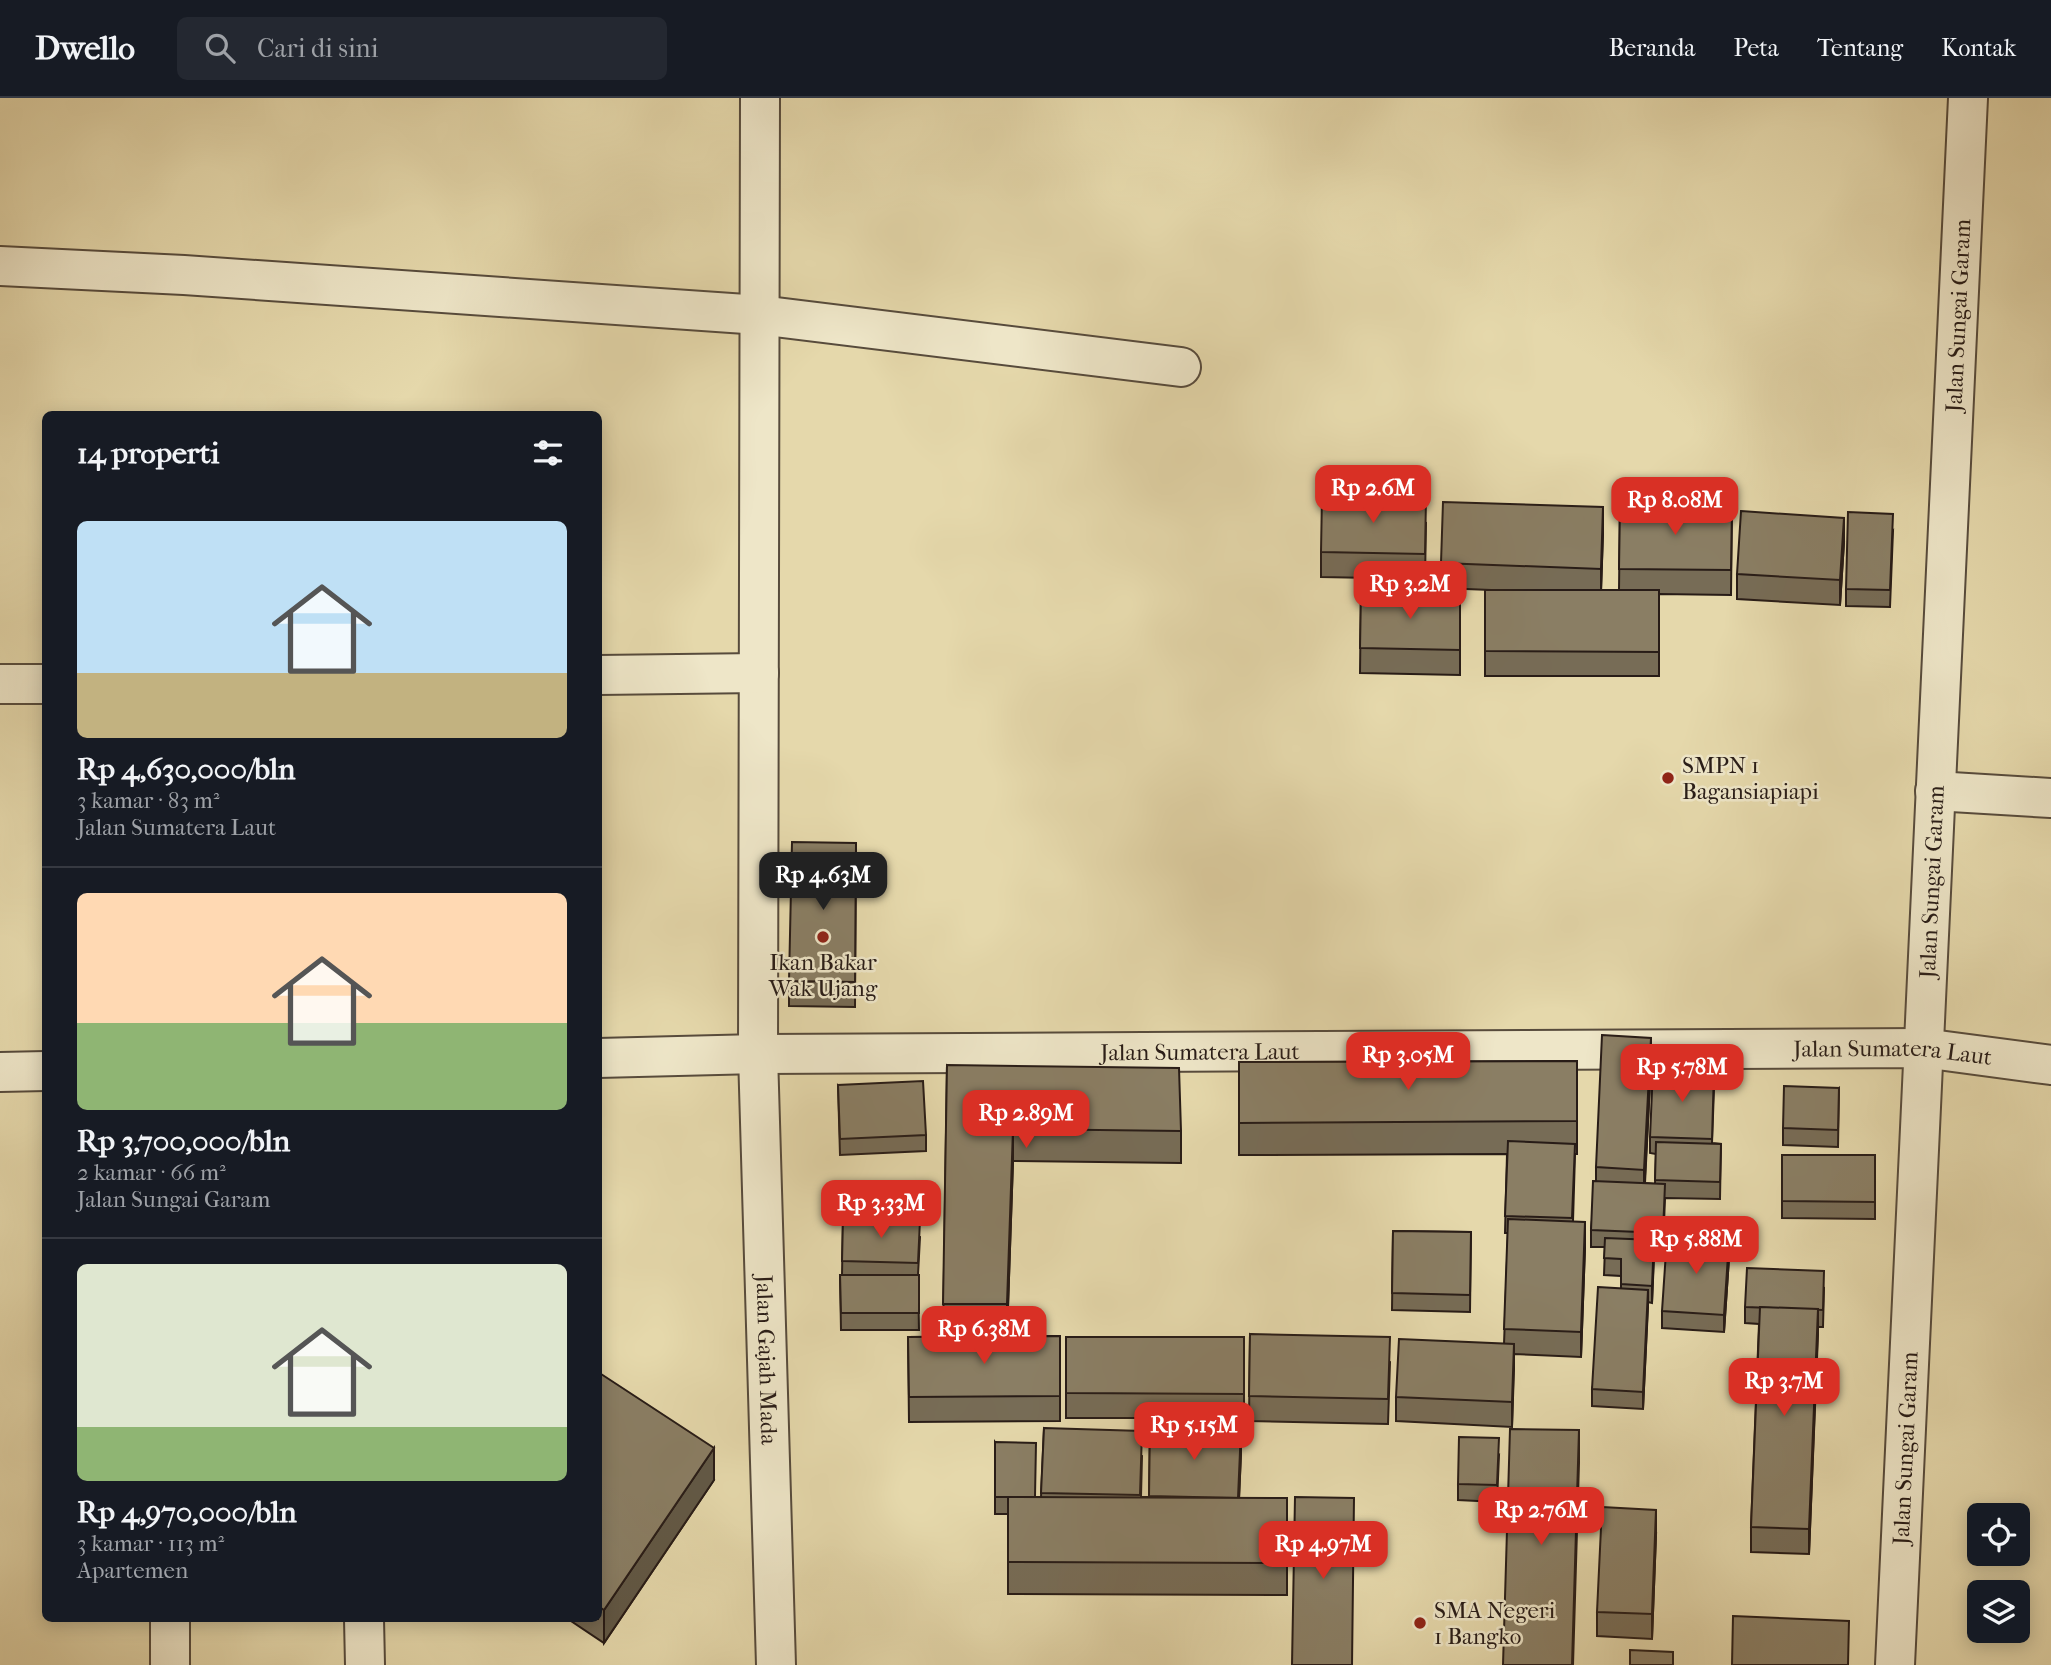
<!DOCTYPE html>
<html lang="id">
<head>
<meta charset="utf-8">
<style>
  body { margin:0; font-family:"IM FELL French Canon",serif; background:#242831; color:#f1f3f6; height:100vh; display:flex; flex-direction:column; font-size:26px; white-space:nowrap }
  * { box-sizing:border-box; margin:0 }
  p { font-size:23px; color:#9ea1a6 }
  .icon { flex:none; width:38px; height:38px; fill:none; stroke:currentColor; stroke-width:2; stroke-linecap:round; stroke-linejoin:round }
  .map { position:relative; flex:1; overflow:hidden }
  .drawer { position:absolute; left:42px; top:313px; width:560px; height:1211px; display:flex; flex-direction:column; background:#171b24; border-radius:10px; box-shadow:0 4px 18px #0003 }
  .drawer>* { flex:none }
  .controls { position:absolute; left:1967px; top:1405px; display:grid; gap:14px }
  .controls a { display:grid; place-items:center; width:63px; height:63px; border-radius:10px; background:#171b24; box-shadow:0 4px 18px #0003; font-size:35px }
  .price { position:absolute; translate:-50% -60px; padding:0 16px; border-radius:14px; background:#d93025; color:#fff; font-size:23px; line-height:46px; filter:drop-shadow(0 2px 4px #0008) }
  .price::after { content:''; position:absolute; left:50%; top:42px; width:21px; height:16px; margin-left:-10px; background:inherit; clip-path:polygon(0 0,100% 0,50% 100%) }
  .price.selected { background:#222; color:#fff }
  ul { padding:0; list-style:none }
  li { display:grid; align-content:center; gap:14px; height:371px; padding:0 35px }
  li+li { border-top:2px solid #363941 }
  li span { display:grid; place-items:center; height:217px; border-radius:10px; color:#555 }
  li>.icon { margin-inline-start:auto }
  span .icon { width:126px; height:126px; fill:#fffc; stroke-width:1 }
  li b { font-size:30px }
  h2 { display:flex; justify-content:space-between; align-items:center; height:84px; padding:0 35px; font-size:30px }
  header { display:flex; align-items:center; gap:42px; box-sizing:border-box; height:98px; padding:0 35px; background:#171b24; border-bottom:2px solid #363941 }
  header strong { font-size:33px }
  nav { display:flex; gap:38px; margin-inline-start:auto; font-size:24px }
  .search { width:490px; height:63px; background:#242831; display:flex; align-items:center; gap:18px; box-sizing:border-box; padding:0 24px; border-radius:10px; color:#9ea1a6; font-size:26px }
  .map>svg:first-child { display:block }
</style>
</head>
<body>
<header>
<strong>Dwello</strong>
<div class="search"><svg class="icon" aria-label="search" viewBox="0 0 24 24"><circle cx="10" cy="10" r="6"/><path d="M15 15l6 6"/></svg>Cari di sini</div>
<nav><a>Beranda</a><a>Peta</a><a>Tentang</a><a>Kontak</a></nav>
</header>
<div class="map">
<svg width="2051" height="1567" viewBox="0 0 2051 1567">
  <rect width="100%" height="100%" fill="#e5d8ab"/>
  <filter id="stains"><feTurbulence type="fractalNoise" baseFrequency=".00286" numOctaves="4"/><feColorMatrix values="0 0 0 0 .2 0 0 0 0 .09 0 0 0 0 .02 0 0 0 .5 -.17"/></filter>
  <radialGradient id="worn" r=".72"><stop offset=".6" stop-color="#630" stop-opacity="0"/><stop offset="1" stop-color="#630" stop-opacity=".3"/></radialGradient>
  <g fill="none" stroke-linecap="round" stroke-linejoin="round">
    <g stroke="#574b3c" stroke-width="42">
      <g id="minor">
        <path id="s1" d="M760 0 758 956 776 1567"/>
        <polyline points="0,168 184,177 760,217 1181,269"/>
        <polyline points="598,577 759,575"/>
        <polyline points="0,586 46,586"/>
        <polyline points="1935,693 2051,700"/>
        <path id="s2" d="M598 960 758 956 1923 950 2051 967"/>
        <polyline points="0,974 46,973"/>
        <polyline points="170,1521 170,1567"/>
        <polyline points="364,1521 365,1567"/>
        <path id="s3" d="M1895 1567 1968 0"/>
      </g>
    </g>
    <use href="#minor" stroke="#eee6c8" stroke-width="38"/>
  </g>
  <g fill="#776c56" stroke="#281c17" stroke-width="2">
    <polygon points="1620,406 1732,408 1731,497 1659,496 1659,578 1485,578 1485,492 1491,492 1441,490 1441,465 1603,434 1601,492 1619,492"/>
    <polygon points="1426,425 1425,481 1321,479 1321,454"/>
    <polygon points="1893,433 1890,509 1846,508 1846,491"/>
    <polygon points="1844,444 1840,507 1737,501 1737,476"/>
    <polygon points="1361,493 1460,495 1460,577 1360,575"/>
    <polygon points="856,745 855,909 789,908 789,883"/>
    <polygon points="1577,963 1577,1056 1575,1056 1573,1123 1585,1149 1581,1259 1514,1256 1512,1329 1396,1323 1396,1299 1504,1246 1508,1135 1505,1135 1507,1056 1239,1057 1239,964"/>
    <polygon points="1651,965 1645,1085 1655,1086 1656,1056 1650,1055 1650,1039 1714,990 1712,1045 1721,1046 1720,1101 1665,1100 1663,1151 1654,1151 1652,1205 1648,1204 1643,1311 1592,1308 1592,1291 1621,1190 1621,1178 1604,1177 1605,1149 1591,1149 1591,1132 1596,1083 1596,1069"/>
    <polygon points="947,967 1181,1033 1181,1065 1013,1063 1007,1238 943,1238"/>
    <polygon points="838,987 926,1037 926,1053 840,1057"/>
    <polygon points="1839,990 1838,1049 1783,1047 1783,1030"/>
    <polygon points="1782,1057 1875,1057 1875,1121 1782,1120"/>
    <polygon points="843,1120 920,1139 918,1177 919,1232 841,1232 840,1177 842,1177"/>
    <polygon points="1393,1133 1471,1134 1470,1214 1392,1212"/>
    <polygon points="1729,1160 1724,1234 1662,1230 1662,1213"/>
    <polygon points="1824,1190 1823,1229 1818,1229 1809,1456 1751,1454 1751,1429 1759,1226 1745,1225 1745,1209"/>
    <polygon points="1250,1236 1390,1264 1388,1326 1249,1323"/>
    <polygon points="1060,1238 1060,1323 909,1324 908,1239"/>
    <rect x="1066" y="1239" width="178" height="81"/>
    <polygon points="598,1274 714,1382 604,1545 568,1521 598,1521"/>
    <polygon points="1150,1327 1241,1355 1239,1400 1287,1400 1287,1497 1008,1496 1008,1416 995,1416 995,1344 1035,1399 1041,1399 1044,1330 1142,1358 1141,1399 1149,1399"/>
    <polygon points="1499,1357 1497,1404 1458,1402 1458,1386"/>
    <polygon points="1656,1437 1652,1541 1597,1538 1597,1514"/>
  </g>
  <g fill="#615846" stroke="#281c17" stroke-width="2">
    <polygon points="1603,409 1603,434 1601,495 1601,471"/>
    <polygon points="1844,420 1844,444 1840,507 1840,482"/>
    <polygon points="1651,940 1651,965 1644,1097 1644,1072"/>
    <polygon points="1013,1031 1013,1063 1007,1238 1007,1206"/>
    <polygon points="1585,1124 1585,1149 1581,1259 1581,1234"/>
    <polygon points="1654,1142 1654,1159 1652,1205 1652,1188"/>
    <polygon points="1729,1143 1729,1160 1724,1234 1724,1217"/>
    <polygon points="1648,1192 1648,1209 1643,1311 1643,1294"/>
    <polygon points="1818,1211 1818,1236 1809,1456 1809,1431"/>
    <polygon points="1514,1246 1514,1271 1512,1329 1512,1304"/>
    <polygon points="1241,1330 1241,1355 1238,1425 1238,1400"/>
    <polygon points="1579,1332 1579,1365 1573,1567 1572,1567"/>
    <polygon points="714,1350 714,1382 604,1545 604,1512"/>
    <polygon points="1656,1412 1656,1437 1652,1541 1652,1516"/>
  </g>
  <g fill="#8a7e64" stroke="#281c17" stroke-width="2">
    <polygon points="1322,397 1426,400 1425,456 1321,454"/>
    <polygon points="1443,404 1603,409 1601,471 1441,465"/>
    <polygon points="1620,406 1732,408 1731,472 1619,471"/>
    <polygon points="1741,413 1844,420 1840,482 1737,476"/>
    <polygon points="1848,414 1893,416 1890,492 1846,491"/>
    <polygon points="1485,492 1659,492 1659,554 1485,553"/>
    <polygon points="1361,493 1460,495 1460,552 1360,550"/>
    <polygon points="792,744 856,745 855,884 789,883"/>
    <polygon points="1602,937 1651,940 1644,1072 1596,1069"/>
    <polygon points="1577,963 1577,1023 1239,1025 1239,964"/>
    <polygon points="947,967 1179,970 1181,1033 1013,1031 1007,1206 943,1206"/>
    <polygon points="1653,970 1714,973 1712,1041 1650,1039"/>
    <polygon points="923,983 926,1037 840,1041 838,987"/>
    <polygon points="1784,988 1839,990 1838,1032 1783,1030"/>
    <polygon points="1508,1043 1575,1046 1572,1120 1505,1118"/>
    <polygon points="1656,1044 1721,1046 1720,1084 1655,1082"/>
    <polygon points="1782,1057 1875,1057 1875,1104 1782,1103"/>
    <polygon points="1593,1083 1665,1086 1663,1135 1591,1132"/>
    <polygon points="843,1120 920,1122 918,1165 842,1163"/>
    <polygon points="1508,1121 1585,1124 1581,1234 1504,1231"/>
    <polygon points="1393,1133 1471,1134 1470,1197 1392,1195"/>
    <polygon points="1667,1139 1729,1143 1724,1217 1662,1213"/>
    <polygon points="1605,1140 1654,1142 1652,1188 1621,1186 1621,1161 1604,1160"/>
    <polygon points="1747,1170 1824,1173 1823,1212 1745,1209"/>
    <polygon points="840,1177 919,1177 919,1215 841,1215"/>
    <polygon points="1598,1189 1648,1192 1643,1294 1592,1291"/>
    <polygon points="1760,1209 1818,1211 1809,1431 1751,1429"/>
    <polygon points="1250,1236 1390,1239 1388,1301 1249,1298"/>
    <polygon points="1060,1238 1060,1298 909,1299 908,1239"/>
    <polygon points="1066,1239 1244,1239 1244,1296 1066,1295"/>
    <polygon points="1399,1241 1514,1246 1512,1304 1396,1299"/>
    <polygon points="598,1274 714,1350 604,1512 598,1508"/>
    <polygon points="1150,1327 1241,1330 1238,1400 1149,1398"/>
    <polygon points="1044,1330 1142,1333 1140,1397 1041,1395"/>
    <polygon points="1510,1331 1579,1332 1572,1567 1503,1567"/>
    <polygon points="1459,1339 1499,1340 1497,1387 1458,1386"/>
    <polygon points="995,1344 1036,1345 1035,1399 995,1399"/>
    <polygon points="1008,1399 1287,1400 1287,1465 1008,1464"/>
    <polygon points="1295,1399 1354,1400 1352,1567 1292,1567"/>
    <polygon points="1602,1409 1656,1412 1652,1516 1597,1514"/>
    <polygon points="1733,1518 1849,1523 1848,1567 1732,1567"/>
    <polygon points="1630,1552 1673,1554 1673,1567 1630,1567"/>
  </g>
  <g fill="#8f2418" stroke="#eee6c8" stroke-width="2.5">
    <circle cx="1668" cy="680" r="7"/>
    <circle cx="823" cy="839" r="7"/>
    <circle cx="1420" cy="1525" r="7"/>
  </g>
  <g text-anchor="middle" dominant-baseline="central" stroke-width="5" stroke-linejoin="round" paint-order="stroke">
    <g font-size="23" fill="#281c17" stroke="#eee6c8">
      <text stroke="none"><textPath href="#s3" startOffset="1351">Jalan Sungai Garam</textPath></text>
      <text stroke="none"><textPath href="#s3" startOffset="784">Jalan Sungai Garam</textPath></text>
      <text stroke="none"><textPath href="#s2" startOffset="602">Jalan Sumatera Laut</textPath></text>
      <text stroke="none"><textPath href="#s2" startOffset="1295">Jalan Sumatera Laut</textPath></text>
      <text stroke="none"><textPath href="#s1" startOffset="1262">Jalan Gajah Mada</textPath></text>
      <text stroke="none"><textPath href="#s3" startOffset="217">Jalan Sungai Garam</textPath></text>
    </g>
    <g font-size="23" fill="#281c17" stroke="#eee6c8" text-anchor="start">
      <text x="1682" y="667">SMPN 1<tspan x="1682" dy="26">Bagansiapiapi</tspan></text>
      <text x="823" y="864" text-anchor="middle">Ikan Bakar<tspan x="823" dy="26">Wak Ujang</tspan></text>
      <text x="1434" y="1512">SMA Negeri<tspan x="1434" dy="26">1 Bangko</tspan></text>
    </g>
  </g>
  <rect width="100%" height="100%" filter="url(#stains)"/>
  <rect width="100%" height="100%" fill="url(#worn)"/>
</svg>
<div class="controls">
<a><svg class="icon" aria-label="locate" viewBox="0 0 24 24"><circle cx="12" cy="12" r="6"/><path d="M12 2v4M12 18v4M2 12h4M18 12h4"/></svg></a>
<a><svg class="icon" aria-label="layers" viewBox="0 0 24 24"><path d="M12 4l9 5-9 5-9-5zM3 14l9 5 9-5"/></svg></a>
</div>
<b class="price" style="left:1373px;top:427px">Rp 2.6M</b>
<b class="price" style="left:1675px;top:439px">Rp 8.08M</b>
<b class="price" style="left:1410px;top:523px">Rp 3.2M</b>
<b class="price selected" style="left:823px;top:814px">Rp 4.63M</b>
<b class="price" style="left:1408px;top:994px">Rp 3.05M</b>
<b class="price" style="left:1682px;top:1006px">Rp 5.78M</b>
<b class="price" style="left:1026px;top:1052px">Rp 2.89M</b>
<b class="price" style="left:881px;top:1142px">Rp 3.33M</b>
<b class="price" style="left:1696px;top:1178px">Rp 5.88M</b>
<b class="price" style="left:984px;top:1268px">Rp 6.38M</b>
<b class="price" style="left:1784px;top:1320px">Rp 3.7M</b>
<b class="price" style="left:1194px;top:1364px">Rp 5.15M</b>
<b class="price" style="left:1541px;top:1449px">Rp 2.76M</b>
<b class="price" style="left:1323px;top:1483px">Rp 4.97M</b>
<section class="drawer">
<h2>14 properti<svg class="icon" aria-label="filters" viewBox="0 0 24 24"><path d="M4 7h16M4 17h16"/><circle cx="9" cy="7" r="2"/><circle cx="15" cy="17" r="2"/></svg></h2>
<ul>
<li><span style="background:linear-gradient(#bfe0f5 70%,#c2b280 0)"><svg class="icon" aria-label="home" viewBox="0 0 24 24"><path d="M3 11l9-7 9 7M6 9v11h12V9"/></svg></span><div><b>Rp 4,630,000/bln</b><p>3 kamar · 83 m²</p><p>Jalan Sumatera Laut</p></div></li>
<li><span style="background:linear-gradient(#ffd9b3 60%,#8fb573 0)"><svg class="icon" aria-label="home" viewBox="0 0 24 24"><path d="M3 11l9-7 9 7M6 9v11h12V9"/></svg></span><div><b>Rp 3,700,000/bln</b><p>2 kamar · 66 m²</p><p>Jalan Sungai Garam</p></div></li>
<li><span style="background:linear-gradient(#dfe7d0 75%,#8fb573 0)"><svg class="icon" aria-label="home" viewBox="0 0 24 24"><path d="M3 11l9-7 9 7M6 9v11h12V9"/></svg></span><div><b>Rp 4,970,000/bln</b><p>3 kamar · 113 m²</p><p>Apartemen</p></div></li>
</ul>
</section>
</div>
</body>
</html>
